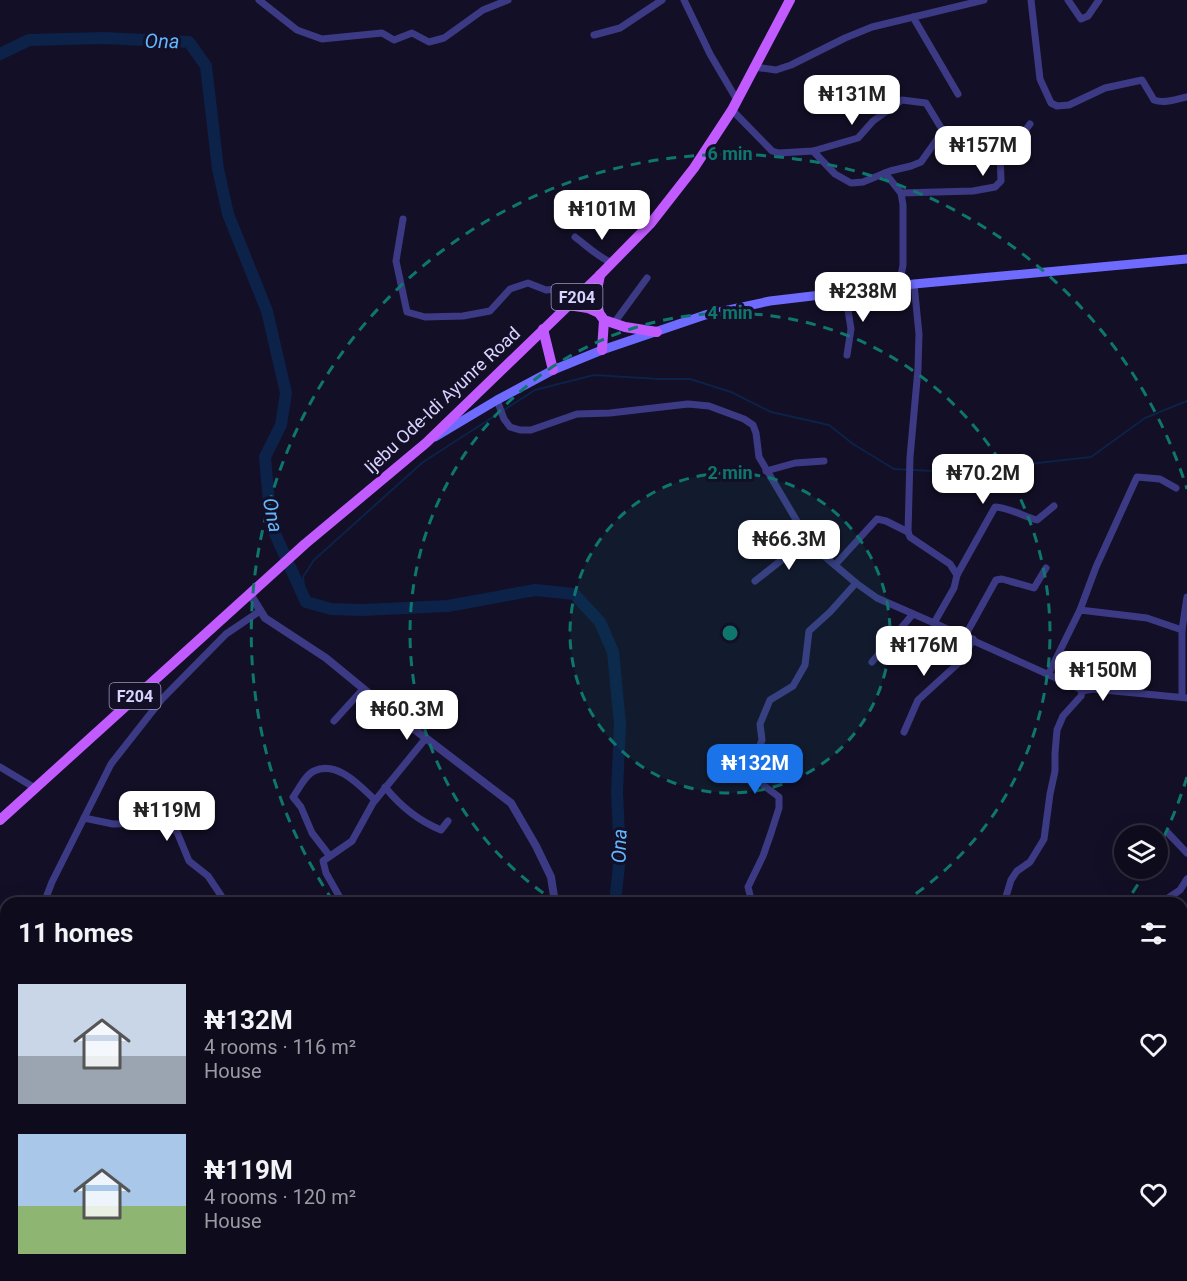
<!DOCTYPE html>
<html lang="en">
<head>
<meta charset="utf-8">
<style>
  body { margin:0; font-family:Roboto,sans-serif; background:#1c1929; color:#f1f3f6; height:100vh; display:flex; flex-direction:column; font-size:22px; white-space:nowrap }
  * { box-sizing:border-box; margin:0 }
  p { font-size:20px; color:#9b9ba3 }
  .icon { flex:none; width:33px; height:33px; fill:none; stroke:currentColor; stroke-width:2; stroke-linecap:round; stroke-linejoin:round }
  .map { position:relative; flex:1; overflow:hidden }
  .sheet { position:absolute; left:0px; top:897px; width:1188px; height:384px; display:flex; flex-direction:column; background:#0e0b1c; border-radius:18px 18px 0 0; box-shadow:0 6px 24px #0002,0 0 0 2px #2e2b3b }
  .sheet>* { flex:none }
  .fabs { position:absolute; left:1114px; top:825px; display:grid; gap:12px }
  .fabs a { display:grid; place-items:center; width:54px; height:54px; border-radius:50%; background:#0e0b1c; box-shadow:0 6px 24px #0002,0 0 0 2px #2e2b3b; font-size:30px }
  .price { position:absolute; translate:-50% -51px; padding:0 14px; border-radius:12px; background:#fff; color:#222; font-size:20px; line-height:39px; filter:drop-shadow(0 2px 3px #0008) }
  .price::after { content:''; position:absolute; left:50%; top:36px; width:18px; height:14px; margin-left:-9px; background:inherit; clip-path:polygon(0 0,100% 0,50% 100%) }
  .price.selected { background:#1a73e8; color:#fff }
  ul { padding:0; list-style:none }
  li { display:flex; align-items:center; gap:18px; height:150px; padding:0 18px }
  li span { display:grid; place-items:center; flex:none; width:168px; height:120px; border-radius:0px; color:#555 }
  li>.icon { margin-inline-start:auto }
  span .icon { width:72px; height:72px; fill:#fffc; stroke-width:1 }
  li b { font-size:26px }
  h2 { display:flex; justify-content:space-between; align-items:center; height:72px; padding:0 18px; font-size:26px }
  .map>svg:first-child { display:block }
</style>
</head>
<body>
<div class="map">
<svg width="1187" height="1281" viewBox="0 0 1187 1281">
  <rect width="100%" height="100%" fill="#130f26"/>
  <g fill="none" stroke-linecap="round" stroke-linejoin="round">
    <polyline stroke="#0c2248" stroke-width="2" points="306,602 303,577 314,560 423,462 535,390 594,375 659,379 690,379 731,392 771,412 829,425 853,444 894,469 933,471 967,476 1020,465 1091,457 1145,418 1187,401"/>
    <g stroke="#0c2248" stroke-width="12">
      <polyline points="0,54 29,40 103,38 189,42 206,66 218,169 228,214 267,311 286,393 281,425 265,457 271,525 306,602 331,609 362,610 448,606 535,590 574,594 600,622 613,652 620,724 617,792 620,856 615,903"/>
      <polyline points="592,1281 593,1275"/>
    </g>
    <g stroke="#3d3a85" stroke-width="7">
      <polyline points="259,0 297,30 322,39 382,33 394,40 412,33 429,42 444,38 483,10 508,0"/>
      <polyline points="684,0 710,54 737,100"/>
      <path d="M1031 0 1040 79 1051 103 1057 106 1069 105 1105 88 1142 80 1154 100C1165 104 1176 99 1187 97"/>
      <polyline points="1068,0 1081,19 1088,16 1099,0"/>
      <polyline points="913,17 958,94"/>
      <polyline points="594,35 620,28 662,0"/>
      <polyline points="754,67 776,70 791,65 845,38 872,27 984,0"/>
      <polyline points="732,110 772,151 779,153 813,151 858,138 873,121 902,100 926,103 943,131 921,162 911,166 890,171 863,182 851,183 835,174 813,151"/>
      <polyline points="885,173 901,193 903,205 903,265 899,286"/>
      <path d="M901 193 973 191 995 187 1001 181 1000 151C1010 139 1022 137 1030 124"/>
      <polyline points="403,219 396,261 407,312 425,317 463,316 490,311 510,289 528,283 546,290 569,288 580,294"/>
      <path d="M575 237C587 246 598 257 612 263"/>
      <polyline points="845,292 851,329 847,355"/>
      <polyline points="614,323 647,278"/>
      <polyline points="497,400 504,419 510,427 520,430 531,430 577,414 610,413 688,404 709,406 744,419 753,425 756,433 759,457 811,545 856,583 877,598 934,623 954,588 957,575 950,564 910,537 908,532 910,457 918,369 919,334 914,284"/>
      <polyline points="766,471 795,463 824,461"/>
      <polyline points="835,565 877,519 886,521 908,532"/>
      <path d="M957 575 995 507C1010 508 1023 516 1037 520L1054 506"/>
      <polyline points="755,581 807,540"/>
      <polyline points="1080,610 1096,567 1137,477 1160,479 1176,488"/>
      <polyline points="934,623 1078,688 1082,691 1081,696 1063,716 1057,730 1055,753 1055,771 1050,794 1044,839 1030,862 1017,871 1011,880 1004,903"/>
      <polyline points="965,636 996,580 1002,579 1034,588 1046,568"/>
      <polyline points="872,662 913,614"/>
      <polyline points="1048,675 1080,610 1147,618 1182,630"/>
      <polyline points="1082,691 1093,689 1187,698"/>
      <polyline points="1182,697 1182,630 1187,597"/>
      <polyline points="334,721 363,689"/>
      <polyline points="904,732 918,700 963,659 973,639"/>
      <polyline points="0,767 35,788"/>
      <path d="M385 787C401 807 419 821 441 830L448 821"/>
      <polyline points="84,818 113,824 160,823 169,826 177,832 189,861 208,876 226,903"/>
      <polyline points="160,823 160,818 175,815 182,807 190,805"/>
      <polyline points="1168,833 1187,853"/>
      <path d="M329 855 312 833 301 807 293 797C299 789 305 775 314 771 337 760 360 786 375 800"/>
      <polyline points="44,903 52,882 111,764 162,699 226,634 260,611"/>
      <polyline points="343,903 326,873 323,861 352,841 373,803 426,738"/>
      <polyline points="752,903 748,887 763,856 771,833 779,808 779,797 763,785 753,774 753,762 762,740 760,724 770,700 793,686 805,665 809,631 830,612 856,583"/>
      <polyline points="1161,903 1180,890 1187,879"/>
      <polyline points="0,1003 6,994"/>
      <polyline points="1182,1127 1187,1123"/>
      <polyline points="0,1131 2,1124 6,1122"/>
      <polyline points="0,1203 6,1204"/>
      <polyline points="274,1275 275,1281"/>
      <polyline points="805,1275 806,1281"/>
    </g>
    <g stroke="#3d3a85" stroke-width="8">
      <polyline points="250,594 265,618 326,658 393,713 511,803 536,846 551,877 555,903"/>
      <polyline points="503,1281 504,1275"/>
    </g>
    <polyline stroke="#6f6bff" stroke-width="9" points="435,437 497,400 553,370 602,350 705,315 770,301 914,284 1187,259"/>
    <g stroke="#c25bff" stroke-width="10">
      <polyline points="568,305 588,308 599,313 604,320 625,327 657,332"/>
      <polyline points="599,313 596,295 600,275"/>
      <polyline points="543,329 553,370"/>
      <polyline points="602,350 604,320"/>
      <polyline points="0,820 305,544 426,443 600,275 651,223 694,168 732,110 790,0"/>
    </g>
  </g>
  <circle cx="730" cy="633" r="160" fill="#0f766e" fill-opacity=".12"/>
  <g fill="none" stroke="#0f766e" stroke-width="3" stroke-dasharray="10 8">
    <circle cx="730" cy="633" r="160"/>
    <path d="M558 903A320 320 0 1 1 902 903"/>
    <path d="M1187 777A479 479 0 0 1 1159 847M1147 869A479 479 0 0 1 1127 901M333 901A479 479 0 1 1 1187 489"/>
  </g>
  <g text-anchor="middle" dominant-baseline="central" stroke-width="6" stroke-linejoin="round" paint-order="stroke">
    <g fill="#130f26" stroke="#9e99be" stroke-width="1.5">
      <rect x="551.5" y="284" width="51" height="26" rx="4.5"/>
      <rect x="109.5" y="683" width="51" height="26" rx="4.5"/>
    </g>
    <g font-size="16" font-weight="bold" fill="#d9d4ff">
      <text x="577" y="297">F204</text>
      <text x="135" y="696">F204</text>
    </g>
    <g font-size="18" fill="#d9d4ff" stroke="#130f26">
      <text transform="translate(442 400) rotate(-43)">Ijebu Ode-Idi Ayunre Road</text>
    </g>
    <g font-size="20" font-style="italic" fill="#62b6ff" stroke="#130f26">
      <text transform="translate(162 41) rotate(1)">Ona</text>
      <text transform="translate(273 515) rotate(79)">Ona</text>
      <text transform="translate(619 846) rotate(-88)">Ona</text>
    </g>
  </g>
  <circle cx="730" cy="633" r="9" fill="#0f766e" stroke="#130f26" stroke-width="3"/>
  <g font-size="18" text-anchor="middle" font-weight="bold" fill="#0f766e" stroke="#130f26" stroke-width="6" stroke-linejoin="round" paint-order="stroke">
    <text x="730" y="160">6 min</text>
    <text x="730" y="319">4 min</text>
    <text x="730" y="479">2 min</text>
  </g>
</svg>
<div class="fabs">
<a><svg class="icon" aria-label="layers" viewBox="0 0 24 24"><path d="M12 4l9 5-9 5-9-5zM3 14l9 5 9-5"/></svg></a>
</div>
<b class="price" style="left:852px;top:126px">₦131M</b>
<b class="price" style="left:983px;top:177px">₦157M</b>
<b class="price" style="left:602px;top:241px">₦101M</b>
<b class="price" style="left:863px;top:323px">₦238M</b>
<b class="price" style="left:983px;top:505px">₦70.2M</b>
<b class="price" style="left:789px;top:571px">₦66.3M</b>
<b class="price" style="left:924px;top:677px">₦176M</b>
<b class="price" style="left:1103px;top:702px">₦150M</b>
<b class="price" style="left:407px;top:741px">₦60.3M</b>
<b class="price selected" style="left:755px;top:795px">₦132M</b>
<b class="price" style="left:167px;top:842px">₦119M</b>
<section class="sheet">
<h2>11 homes<svg class="icon" aria-label="filters" viewBox="0 0 24 24"><path d="M4 7h16M4 17h16"/><circle cx="9" cy="7" r="2"/><circle cx="15" cy="17" r="2"/></svg></h2>
<ul>
<li><span style="background:linear-gradient(#c9d6e8 60%,#9aa5b1 0)"><svg class="icon" aria-label="home" viewBox="0 0 24 24"><path d="M3 11l9-7 9 7M6 9v11h12V9"/></svg></span><div><b>₦132M</b><p>4 rooms · 116 m²</p><p>House</p></div><svg class="icon" aria-label="heart" viewBox="0 0 24 24"><path d="M12 20l-8-8c-3-5 5-10 8-4 3-6 11-1 8 4z"/></svg></li>
<li><span style="background:linear-gradient(#a9c7e8 60%,#8fb573 0)"><svg class="icon" aria-label="home" viewBox="0 0 24 24"><path d="M3 11l9-7 9 7M6 9v11h12V9"/></svg></span><div><b>₦119M</b><p>4 rooms · 120 m²</p><p>House</p></div><svg class="icon" aria-label="heart" viewBox="0 0 24 24"><path d="M12 20l-8-8c-3-5 5-10 8-4 3-6 11-1 8 4z"/></svg></li>
</ul>
</section>
</div>
</body>
</html>
